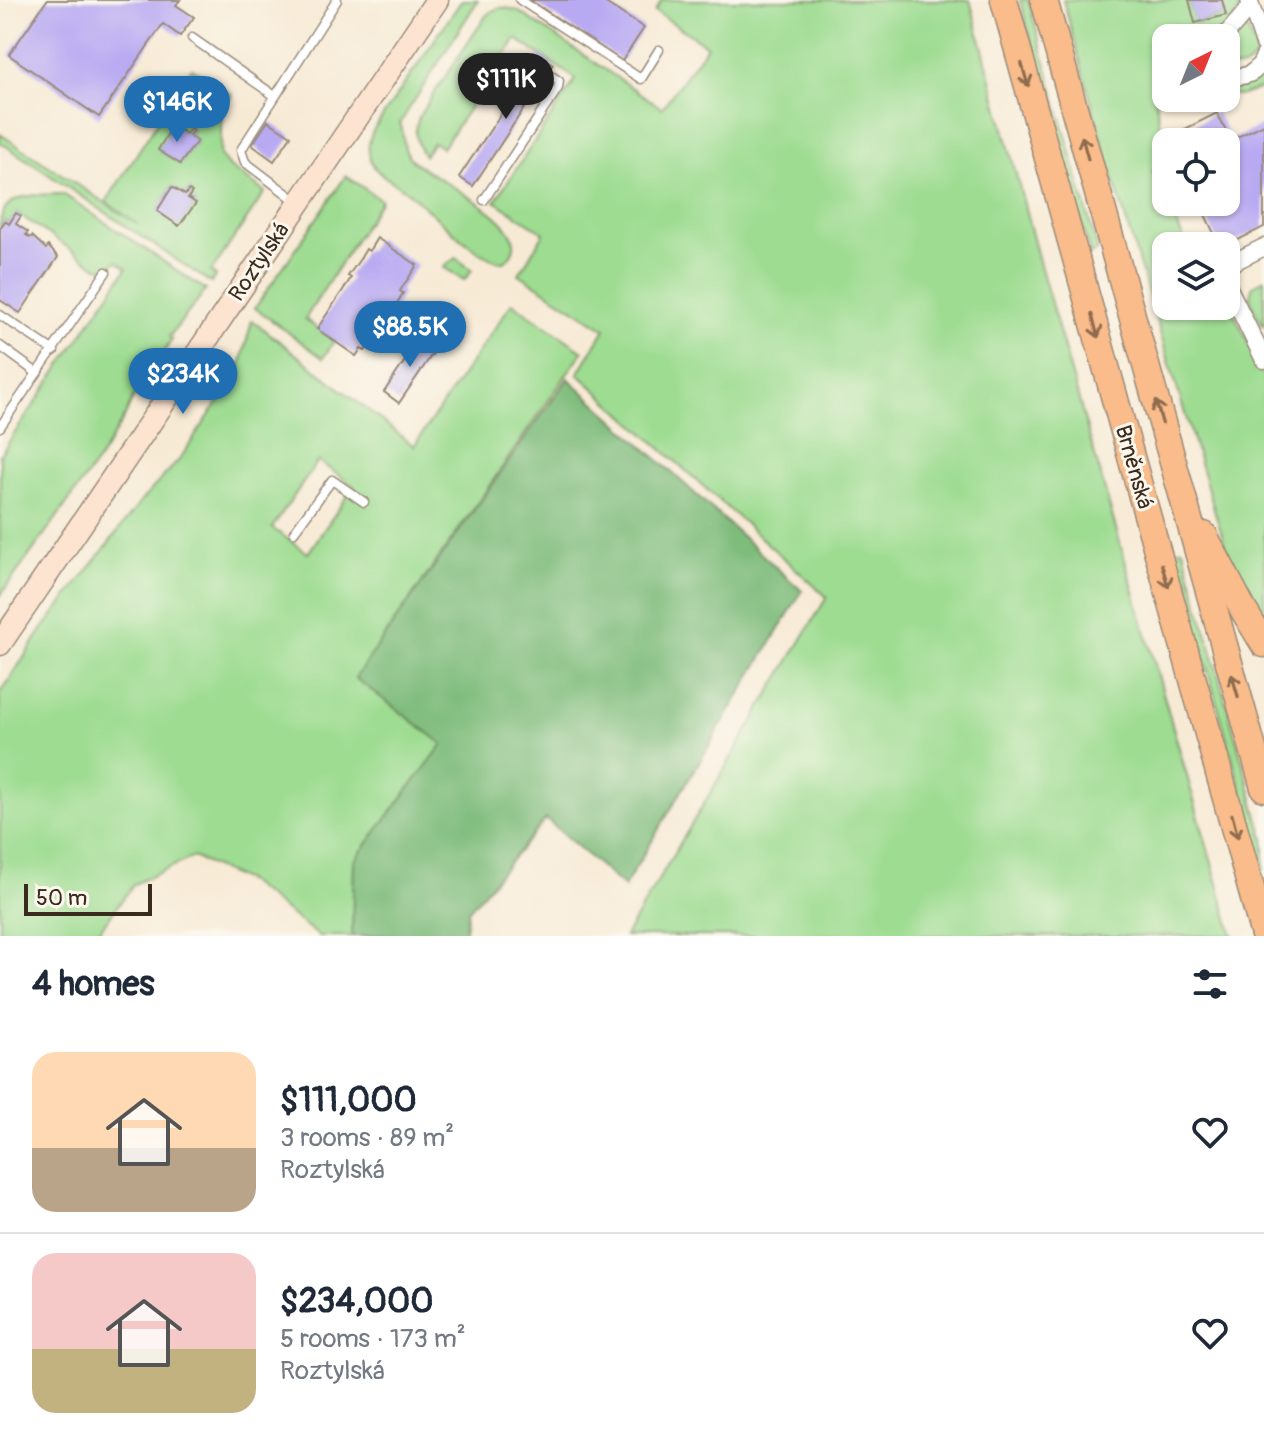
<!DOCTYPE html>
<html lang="en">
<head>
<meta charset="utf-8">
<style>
  body { margin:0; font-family:Pangolin,sans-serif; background:#f2f2f3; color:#1f2937; height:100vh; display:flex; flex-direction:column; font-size:30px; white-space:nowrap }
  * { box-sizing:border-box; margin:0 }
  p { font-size:26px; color:#747a83 }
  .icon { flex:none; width:44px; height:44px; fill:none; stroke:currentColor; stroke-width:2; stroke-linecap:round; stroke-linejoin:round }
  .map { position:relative; height:936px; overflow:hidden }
  .panel { display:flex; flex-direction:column; background:#fff; flex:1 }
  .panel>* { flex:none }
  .needle { width:52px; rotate:43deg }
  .buttons { position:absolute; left:1152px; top:24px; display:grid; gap:16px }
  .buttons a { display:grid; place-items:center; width:88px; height:88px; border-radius:16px; background:#fff; box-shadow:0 2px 6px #0004; font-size:40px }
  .scale { position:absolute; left:24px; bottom:20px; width:128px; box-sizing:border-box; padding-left:8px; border:4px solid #3b2a1e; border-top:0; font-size:22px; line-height:28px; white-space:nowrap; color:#3b2a1e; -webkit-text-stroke:6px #fbf7ec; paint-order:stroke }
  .price { position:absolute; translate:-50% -68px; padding:0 18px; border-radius:28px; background:#1f6fb2; color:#fff; font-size:26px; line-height:52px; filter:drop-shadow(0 2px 4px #0008) }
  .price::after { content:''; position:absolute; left:50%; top:48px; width:24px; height:18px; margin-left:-12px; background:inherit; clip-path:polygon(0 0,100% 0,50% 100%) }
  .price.current { background:#222; color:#fff }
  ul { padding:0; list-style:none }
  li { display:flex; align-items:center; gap:24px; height:200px; padding:0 32px }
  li+li { border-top:2px solid #e0e1e3 }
  li span { display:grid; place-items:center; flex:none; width:224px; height:160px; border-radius:24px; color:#555 }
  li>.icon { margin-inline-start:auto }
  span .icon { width:96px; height:96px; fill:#fffc; stroke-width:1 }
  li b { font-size:34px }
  h2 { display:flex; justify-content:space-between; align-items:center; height:96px; padding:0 32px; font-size:34px }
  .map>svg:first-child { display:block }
</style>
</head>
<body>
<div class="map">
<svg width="1264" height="936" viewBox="0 0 1264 936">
  <rect width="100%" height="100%" fill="#fbf7ec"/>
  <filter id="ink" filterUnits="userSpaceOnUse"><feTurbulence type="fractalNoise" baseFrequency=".0125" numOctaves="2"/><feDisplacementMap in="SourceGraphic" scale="16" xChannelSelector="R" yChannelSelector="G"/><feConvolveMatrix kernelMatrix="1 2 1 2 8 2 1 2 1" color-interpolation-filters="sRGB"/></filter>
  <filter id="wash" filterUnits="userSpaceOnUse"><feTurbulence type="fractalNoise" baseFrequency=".006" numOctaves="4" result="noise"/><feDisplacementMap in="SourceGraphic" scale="32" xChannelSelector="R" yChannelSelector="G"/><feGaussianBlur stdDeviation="1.8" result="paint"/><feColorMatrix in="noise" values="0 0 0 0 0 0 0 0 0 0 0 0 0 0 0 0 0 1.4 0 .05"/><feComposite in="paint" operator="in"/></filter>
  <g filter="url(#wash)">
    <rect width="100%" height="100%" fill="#f7ead5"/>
    <g fill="#9ddc91" stroke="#6c8358" stroke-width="2" fill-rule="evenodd">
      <path d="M462 0H478L400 123C405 134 401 147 410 158 427 178 550 227 504 262 478 261 429 209 408 192 397 183 380 177 373 165 366 152 368 141 374 129Z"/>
      <path d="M662 0H970L1040 265 1233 936H625L827 597 578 374 605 329 519 274 544 233 495 201 576 79 516 39 442 148 433 142 424 156C414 140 413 130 421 113L486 16C497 5 504 7 518 11L662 108 707 46 655 11Z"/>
      <polygon points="1020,0 1028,0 1098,251 1090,254"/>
      <polygon points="1063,0 1189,0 1196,23 1225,15 1222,0 1236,0 1239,11 1218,38 1166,38 1166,78 1155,96 1165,159 1159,168 1152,171 1187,246 1166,246 1166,306 1226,306 1226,298 1264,374 1264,625 1249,604 1225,545 1103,145"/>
      <path d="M1246 27 1257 52C1251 66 1245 70 1231 67L1226 62V46Z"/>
      <path d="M192 68 232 95 222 110 220 155 228 166 265 192 211 272 216 276 211 283 0 142V134L139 225 106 202ZM173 125 186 134 190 128 193 130 189 136 197 141 180 164 159 150ZM172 187 185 195 189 190 192 192 188 198 196 203 179 225 158 211Z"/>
      <path d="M1264 74V87L1240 96 1226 93V79C1240 89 1252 85 1264 74Z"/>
      <polygon points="346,176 381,200 305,319 334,341 323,358 255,308"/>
      <path d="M63 194 206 290 169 337 172 340 132 400 125 416 99 459 0 596V455L127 268 117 261 107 268 97 267 17 213 9 224 5 221 0 228C0 191 37 195 63 194Z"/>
      <polygon points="456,258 472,270 464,280 443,267"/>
      <polygon points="1264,279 1264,327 1252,305 1250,296 1252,287"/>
      <path d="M512 303 583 351 356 677 443 744 354 861 352 936H319L248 882 193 857 134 884 95 936H0V694L42 630 142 500 180 459 239 371 252 320 414 446ZM318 461 354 486 308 553 272 528Z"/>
      <polygon points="1183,548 1264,839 1264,871 1176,557 1175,550"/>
    </g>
    <polygon fill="#7ebc7b" stroke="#5c734c" stroke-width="2" points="568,378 802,591 624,887 546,819 468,911 464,936 352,936 354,861 443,744 355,678"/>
    <g id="blocks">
      <g fill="#b8a9f3">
        <polygon points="47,0 180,0 176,5 194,17 180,36 163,24 99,117 9,55"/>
        <polygon points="530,0 601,0 644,28 622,61"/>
        <polygon points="1189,0 1222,0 1226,15 1195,23"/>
        <polygon points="540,55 553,64 473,186 459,177"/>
        <polygon points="1217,113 1231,140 1264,124 1264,227 1226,246 1220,246 1199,202 1226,202 1226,142 1169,142 1167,138"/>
        <polygon points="268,121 291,136 274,161 252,145"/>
        <polygon points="173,125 186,134 191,128 193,130 189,136 197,141 180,164 158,150"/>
        <polygon points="172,187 185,195 189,190 192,192 188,198 196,203 179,226 157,211"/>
        <polygon points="16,213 21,216 16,224 28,232 26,235 30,238 32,236 46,249 48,246 58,257 20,313 0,300 0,228 5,221 9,224"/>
        <polygon points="377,238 417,265 400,291 403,293 396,305 365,351 361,349 356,356 317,329 351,278 348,276 360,259 366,249 369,251"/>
        <polygon points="423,334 432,340 428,346 435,350 399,403 384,392"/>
      </g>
    </g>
  </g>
  <g filter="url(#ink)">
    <use href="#blocks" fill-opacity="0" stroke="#998a7a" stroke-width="2"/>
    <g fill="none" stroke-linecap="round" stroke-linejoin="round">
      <g stroke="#998a7a" stroke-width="11">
        <g id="service">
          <polyline points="520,0 641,79 659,50"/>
          <polyline points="192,38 275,96"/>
          <polyline points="484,200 558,88 559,81 547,73"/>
          <polyline points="299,203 245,162 241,150 337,0"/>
          <polyline points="0,315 54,351"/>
          <polyline points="0,346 37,373"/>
          <polyline points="0,427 106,272"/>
          <polyline points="294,532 332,480 364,502"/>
        </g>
      </g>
      <g stroke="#998a7a" stroke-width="19">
        <g id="minor">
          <polyline points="1249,0 1264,44"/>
          <polyline points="1223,38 1250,7"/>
          <path d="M1226 72C1243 82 1258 73 1264 56"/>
          <polyline points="1226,266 1264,247"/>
          <polyline points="1226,282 1264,360"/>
        </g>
      </g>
      <g stroke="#998a7a" stroke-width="25">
        <polyline id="secondary" points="0,644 437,0"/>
      </g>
      <g stroke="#998a7a" stroke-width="29">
        <g id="trunk">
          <polyline points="1004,0 1264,935"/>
          <polyline points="1044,0 1264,788"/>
          <polyline points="1204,535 1244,611 1264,644"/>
        </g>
      </g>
      <use href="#service" stroke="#fff" stroke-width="8"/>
      <use href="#minor" stroke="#fff" stroke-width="16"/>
      <use href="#secondary" stroke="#fde4d0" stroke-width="22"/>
      <use href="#trunk" stroke="#f9bc8a" stroke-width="26"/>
    </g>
    <defs><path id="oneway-shaft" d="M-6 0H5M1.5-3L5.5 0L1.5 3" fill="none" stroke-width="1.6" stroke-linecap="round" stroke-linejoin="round" transform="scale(2)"/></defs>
    <g stroke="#906c4f">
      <use href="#oneway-shaft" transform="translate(1025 75) rotate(74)"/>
      <use href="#oneway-shaft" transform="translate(1085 148) rotate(-105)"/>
      <use href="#oneway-shaft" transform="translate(1095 326) rotate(74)"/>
      <use href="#oneway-shaft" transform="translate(1159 412) rotate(-106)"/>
      <use href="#oneway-shaft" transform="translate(1165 576) rotate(74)"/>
      <use href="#oneway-shaft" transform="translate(1235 686) rotate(-106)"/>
      <use href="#oneway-shaft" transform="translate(1235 826) rotate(75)"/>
    </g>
  </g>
  <g text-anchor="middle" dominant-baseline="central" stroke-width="6" stroke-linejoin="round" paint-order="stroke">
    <g font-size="22" fill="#3b2a1e" stroke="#fbf7ec">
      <text transform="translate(259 262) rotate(-56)">Roztylská</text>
      <text transform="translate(1134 467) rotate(74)">Brněnská</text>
    </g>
  </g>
</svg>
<div class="buttons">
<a><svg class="needle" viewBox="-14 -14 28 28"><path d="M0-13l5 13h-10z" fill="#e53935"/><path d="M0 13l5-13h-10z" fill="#747a83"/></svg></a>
<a><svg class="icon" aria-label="locate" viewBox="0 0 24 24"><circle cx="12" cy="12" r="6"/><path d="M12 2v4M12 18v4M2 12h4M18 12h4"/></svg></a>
<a><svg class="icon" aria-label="layers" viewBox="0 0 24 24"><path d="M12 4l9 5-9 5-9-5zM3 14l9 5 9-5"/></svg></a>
</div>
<div class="scale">50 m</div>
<b class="price current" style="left:506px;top:121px">$111K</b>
<b class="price" style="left:177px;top:144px">$146K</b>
<b class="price" style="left:410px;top:369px">$88.5K</b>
<b class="price" style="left:183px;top:416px">$234K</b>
</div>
<section class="panel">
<h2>4 homes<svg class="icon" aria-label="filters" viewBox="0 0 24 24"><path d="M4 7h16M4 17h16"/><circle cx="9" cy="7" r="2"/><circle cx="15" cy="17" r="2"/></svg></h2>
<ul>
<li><span style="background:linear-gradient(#ffd9b3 60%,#b9a48a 0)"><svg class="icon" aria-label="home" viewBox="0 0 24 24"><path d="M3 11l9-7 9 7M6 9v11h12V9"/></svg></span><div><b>$111,000</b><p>3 rooms · 89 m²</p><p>Roztylská</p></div><svg class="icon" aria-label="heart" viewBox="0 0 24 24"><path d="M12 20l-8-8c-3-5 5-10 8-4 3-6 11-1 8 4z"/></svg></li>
<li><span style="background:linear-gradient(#f6c9c9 60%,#c2b280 0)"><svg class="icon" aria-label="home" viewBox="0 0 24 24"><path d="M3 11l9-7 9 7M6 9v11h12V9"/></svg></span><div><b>$234,000</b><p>5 rooms · 173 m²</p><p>Roztylská</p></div><svg class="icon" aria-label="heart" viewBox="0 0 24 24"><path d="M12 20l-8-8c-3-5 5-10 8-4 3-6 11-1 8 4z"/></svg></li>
</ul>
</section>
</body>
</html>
